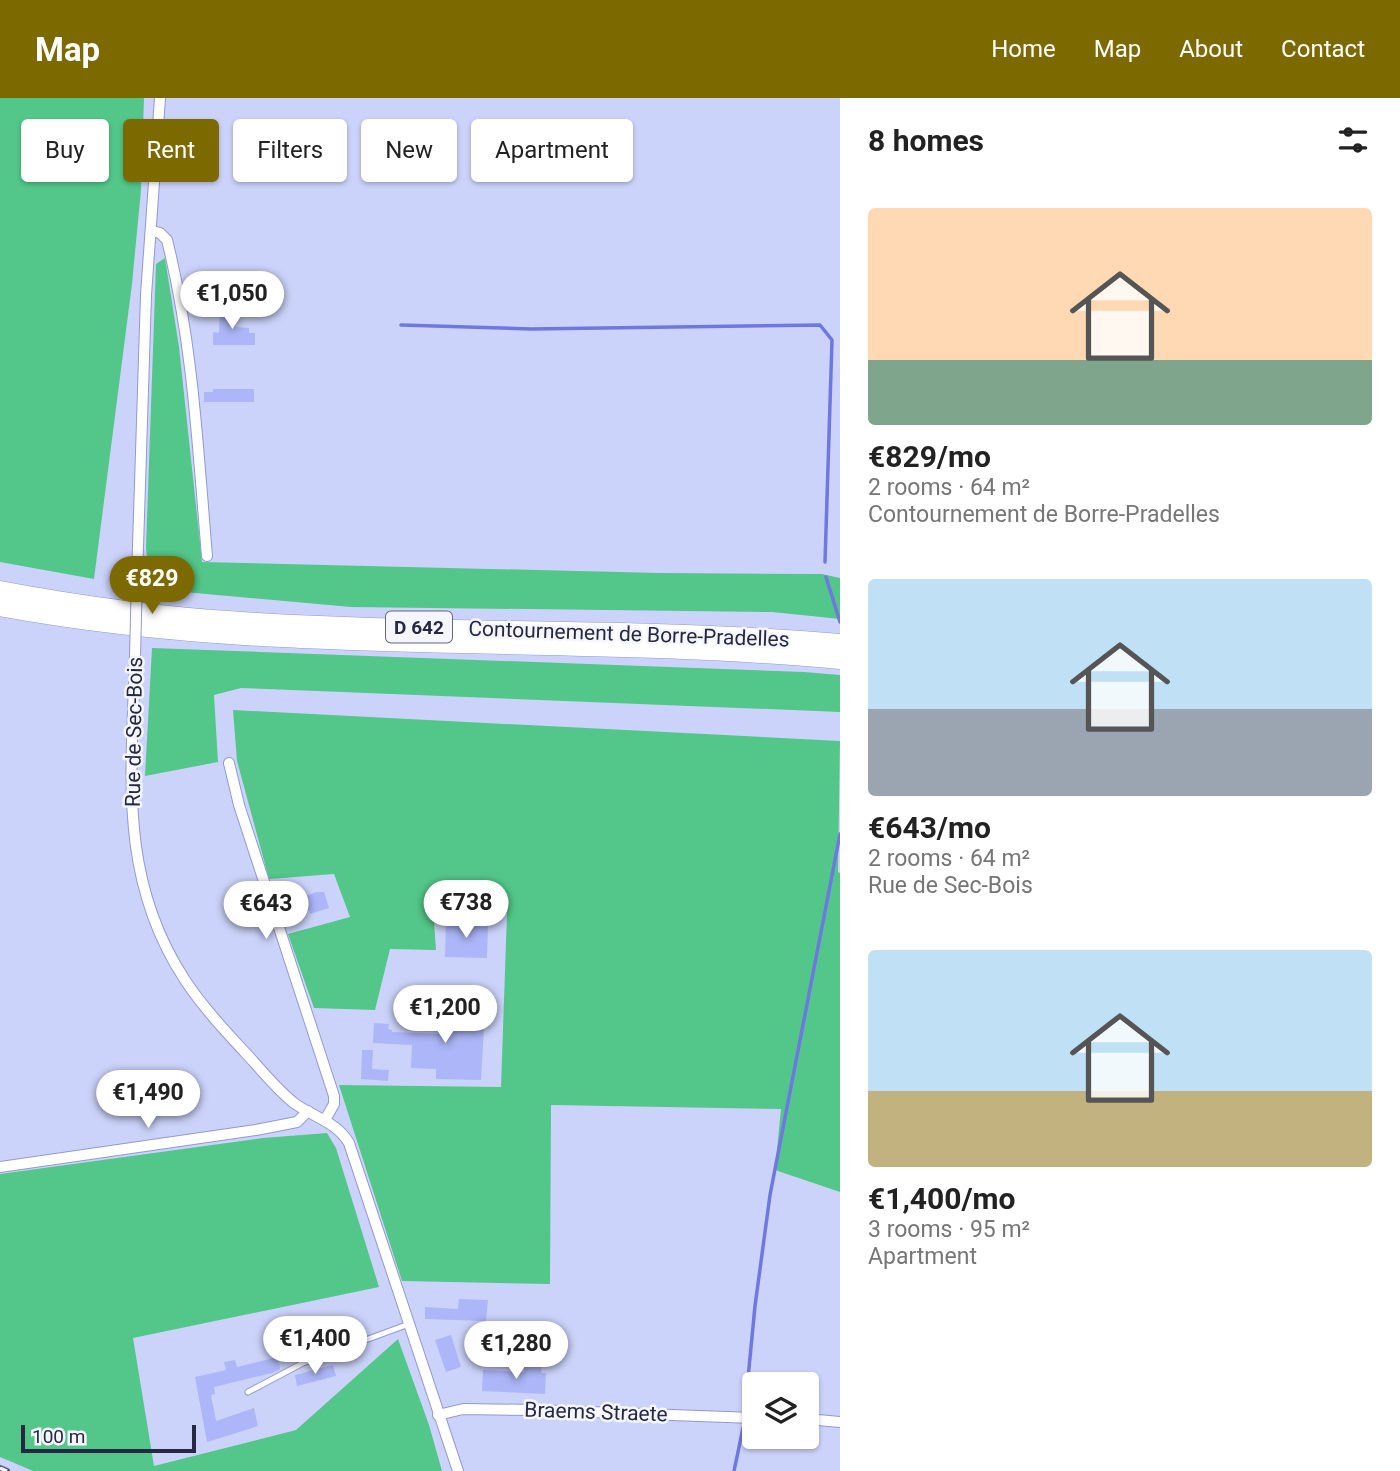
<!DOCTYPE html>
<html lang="en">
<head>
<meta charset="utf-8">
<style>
  body { margin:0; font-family:Roboto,sans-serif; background:#f2f2f2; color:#222; height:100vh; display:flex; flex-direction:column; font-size:26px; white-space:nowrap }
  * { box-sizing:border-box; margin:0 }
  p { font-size:23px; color:#767676 }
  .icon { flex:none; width:38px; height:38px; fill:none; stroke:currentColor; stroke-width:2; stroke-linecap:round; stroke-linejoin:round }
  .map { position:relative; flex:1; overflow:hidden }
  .sheet { display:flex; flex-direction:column; background:#fff; width:560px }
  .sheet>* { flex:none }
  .guide { position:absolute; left:21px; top:21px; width:665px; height:63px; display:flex; gap:14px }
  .controls { position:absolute; left:742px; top:1274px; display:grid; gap:14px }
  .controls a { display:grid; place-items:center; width:77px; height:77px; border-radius:7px; background:#fff; box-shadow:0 2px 5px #0004; font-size:35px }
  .scale { position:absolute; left:21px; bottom:18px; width:175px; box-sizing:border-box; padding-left:7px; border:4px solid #262942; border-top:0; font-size:19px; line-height:24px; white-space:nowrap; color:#262942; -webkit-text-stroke:5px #f5f6fd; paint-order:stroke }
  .price { position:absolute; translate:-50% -60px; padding:0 16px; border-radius:24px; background:#fff; color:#222; font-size:23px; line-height:46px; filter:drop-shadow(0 2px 4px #0008) }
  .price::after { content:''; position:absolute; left:50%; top:42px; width:21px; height:16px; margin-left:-10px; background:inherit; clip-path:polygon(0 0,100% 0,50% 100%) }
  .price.selected { background:#7c6a01; color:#fff }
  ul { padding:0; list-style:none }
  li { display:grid; align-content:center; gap:14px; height:371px; padding:0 28px }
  li span { display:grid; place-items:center; height:217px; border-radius:7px; color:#555 }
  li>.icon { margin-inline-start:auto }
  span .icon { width:126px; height:126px; fill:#fffc; stroke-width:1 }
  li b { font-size:30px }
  h2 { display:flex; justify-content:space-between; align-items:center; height:84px; padding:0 28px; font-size:30px }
  .pill { padding:0 24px; border-radius:7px; background:#fff; box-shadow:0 2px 5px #0004; font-size:24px; line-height:63px }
  .pill.selected { background:#7c6a01; color:#fff }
  header { display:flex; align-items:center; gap:42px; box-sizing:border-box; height:98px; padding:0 35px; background:#7c6a01; color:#fff }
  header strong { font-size:33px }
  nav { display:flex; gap:38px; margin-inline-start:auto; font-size:24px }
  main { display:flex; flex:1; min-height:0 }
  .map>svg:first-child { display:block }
</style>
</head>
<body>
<header>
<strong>Map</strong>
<nav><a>Home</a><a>Map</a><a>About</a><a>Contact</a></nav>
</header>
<main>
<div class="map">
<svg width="840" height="1373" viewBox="0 0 840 1373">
  <rect width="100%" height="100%" fill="#ccd3fa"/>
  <g fill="#53c789">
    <polygon points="0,0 144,0 141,92 132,186 94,481 0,464"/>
    <polygon points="165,160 179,249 202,464 660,475 822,476 840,480 840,521 772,514 351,509 151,491 146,450 156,166"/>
    <polygon points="152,550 804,574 840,577 840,614 241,590 214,597 218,664 145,678"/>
    <polygon points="233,612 840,643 838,774 840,775 840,1094 775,1072 781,1011 551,1007 550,1186 402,1183 339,987 501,989 507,815 433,810 436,852 390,851 375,912 314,910 288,836 350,819 334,776 269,781 237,663"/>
    <polygon points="327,1035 336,1050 379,1189 133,1240 154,1368 296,1332 398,1241 429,1327 442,1373 33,1373 0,1359 0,1076 263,1040"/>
  </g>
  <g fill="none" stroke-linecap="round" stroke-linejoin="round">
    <g stroke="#6f78e1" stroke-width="3.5">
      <polyline points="401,227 531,231 820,227 832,242 825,464"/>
      <polyline points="826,479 840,524"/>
      <polyline points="745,1311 755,1208 770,1097 840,736"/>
      <polyline points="734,1373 743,1330"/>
    </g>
  </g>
  <g fill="#acb6f8">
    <polygon points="168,52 201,52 201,62 169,63"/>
    <polygon points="220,210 237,210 236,229 249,230 249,235 255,235 255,247 213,247 213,234 219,235"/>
    <polygon points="213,291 254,291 254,304 204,304 204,294 213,294"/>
    <polygon points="317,794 324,794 329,810 310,816 309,812 303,814 299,800"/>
    <polygon points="446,823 488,825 487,860 445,859"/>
    <polygon points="442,911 485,912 481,982 436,981 436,971 411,970 412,947 373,945 374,925 389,926 388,931 392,932 392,934 438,936"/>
    <polygon points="362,952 373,952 372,971 389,972 388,983 361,981"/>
    <polygon points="459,1201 488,1202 486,1223 425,1221 425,1209 458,1211"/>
    <polygon points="451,1237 461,1269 446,1274 435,1242"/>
    <polygon points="278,1259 280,1271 272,1275 214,1289 215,1296 211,1297 216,1323 254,1310 258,1328 207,1344 195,1279 226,1272 224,1264 235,1262 237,1269"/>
    <polygon points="524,1265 542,1266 541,1275 546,1275 545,1296 482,1293 483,1272 524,1274"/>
    <polygon points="333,1267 336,1278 297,1288 295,1277"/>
  </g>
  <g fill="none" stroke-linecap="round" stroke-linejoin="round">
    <g stroke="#9099d7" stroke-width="7">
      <polyline id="service" points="248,1294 303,1265 409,1226"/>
    </g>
    <g stroke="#9099d7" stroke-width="12">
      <g id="minor">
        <path d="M152 133 160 135 167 142C193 245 198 353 207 458"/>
        <polyline points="137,480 146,197 160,0"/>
        <path d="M135 557C132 673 117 779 185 882 204 911 229 937 253 963 266 978 279 993 294 1005 313 1019 337 1024 349 1045L458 1373"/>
        <polyline points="229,665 239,707 334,998 334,1006 325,1022"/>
        <polyline points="0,1069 256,1032 297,1024 308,1013"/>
        <polyline points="438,1317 463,1311 535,1312 754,1320"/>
        <polyline points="807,1321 840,1324"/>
      </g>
    </g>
    <g stroke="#9099d7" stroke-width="19">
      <g id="trunk">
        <path d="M0 492C80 507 160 518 242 523 441 536 641 528 840 545"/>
        <path d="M0 509C280 561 559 536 840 562"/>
      </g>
    </g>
    <use href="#service" stroke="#fff" stroke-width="5"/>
    <use href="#minor" stroke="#fff" stroke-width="10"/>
    <use href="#trunk" stroke="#fff" stroke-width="18"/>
    <g stroke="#4d516e" stroke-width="6">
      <polyline id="rail" points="0,1370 7,1373"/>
    </g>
    <use href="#rail" stroke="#f5f6fd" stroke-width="3.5" stroke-dasharray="10" stroke-linecap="butt"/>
    <g stroke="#9099d7" stroke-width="12" stroke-linecap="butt">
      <polyline id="minor-bridge" points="135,557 137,480"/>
    </g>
    <use href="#minor-bridge" stroke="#fff" stroke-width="10"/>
  </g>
  <g text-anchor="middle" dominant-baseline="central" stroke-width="5" stroke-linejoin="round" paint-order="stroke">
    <rect fill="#f5f6fd" stroke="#64667a" stroke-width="2" x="386" y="513.5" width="66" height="31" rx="5"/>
    <g font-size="19" font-weight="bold" fill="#262942">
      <text x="419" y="529">D 642</text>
    </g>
    <g font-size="21" fill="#262942" stroke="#f5f6fd">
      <text transform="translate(629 536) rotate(2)">Contournement de Borre-Pradelles</text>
      <text transform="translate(134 634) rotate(-89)">Rue de Sec-Bois</text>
      <text transform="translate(596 1314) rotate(2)">Braems Straete</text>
    </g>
  </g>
</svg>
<div class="controls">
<a><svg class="icon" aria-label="layers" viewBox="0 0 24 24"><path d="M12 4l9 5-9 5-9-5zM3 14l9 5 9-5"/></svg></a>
</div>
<div class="scale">100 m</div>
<b class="price" style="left:232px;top:233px">€1,050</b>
<b class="price selected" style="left:152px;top:518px">€829</b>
<b class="price" style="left:466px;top:842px">€738</b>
<b class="price" style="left:266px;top:843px">€643</b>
<b class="price" style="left:445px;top:947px">€1,200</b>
<b class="price" style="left:148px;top:1032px">€1,490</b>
<b class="price" style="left:315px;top:1278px">€1,400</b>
<b class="price" style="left:516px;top:1283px">€1,280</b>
<div class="guide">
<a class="pill">Buy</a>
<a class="pill selected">Rent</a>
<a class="pill">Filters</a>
<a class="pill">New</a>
<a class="pill">Apartment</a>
</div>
</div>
<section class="sheet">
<h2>8 homes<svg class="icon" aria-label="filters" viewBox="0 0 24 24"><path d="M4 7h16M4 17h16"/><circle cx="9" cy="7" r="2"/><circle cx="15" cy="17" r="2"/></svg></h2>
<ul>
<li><span style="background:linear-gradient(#ffd9b3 70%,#7fa58c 0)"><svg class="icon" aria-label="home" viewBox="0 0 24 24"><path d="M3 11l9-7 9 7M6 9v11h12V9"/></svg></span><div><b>€829/mo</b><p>2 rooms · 64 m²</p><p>Contournement de Borre-Pradelles</p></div></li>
<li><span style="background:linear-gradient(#bfe0f5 60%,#9aa5b1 0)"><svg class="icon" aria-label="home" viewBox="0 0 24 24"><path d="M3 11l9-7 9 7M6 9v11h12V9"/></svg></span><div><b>€643/mo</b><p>2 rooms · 64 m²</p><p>Rue de Sec-Bois</p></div></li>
<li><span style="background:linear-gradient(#bfe0f5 65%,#c2b280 0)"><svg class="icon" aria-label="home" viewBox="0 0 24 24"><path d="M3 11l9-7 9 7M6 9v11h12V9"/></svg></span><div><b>€1,400/mo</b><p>3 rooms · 95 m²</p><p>Apartment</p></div></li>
</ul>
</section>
</main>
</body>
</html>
